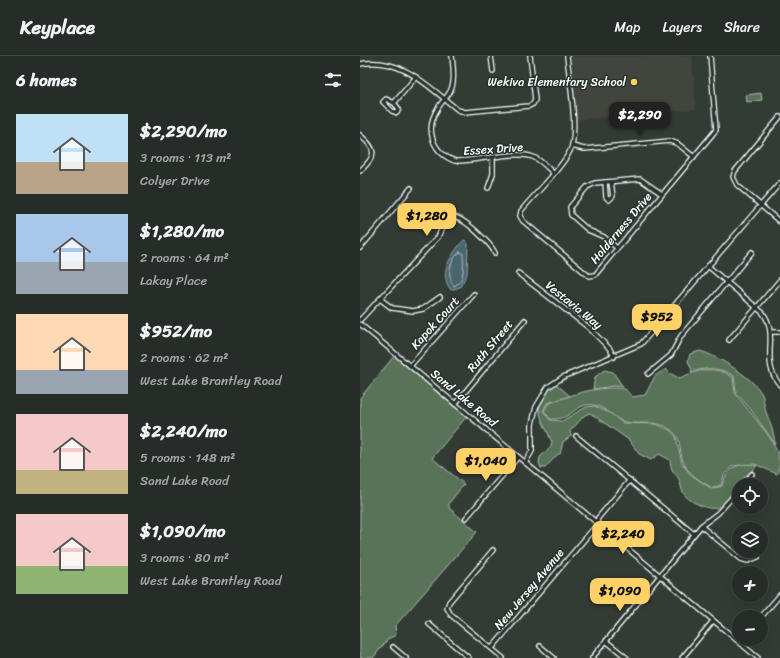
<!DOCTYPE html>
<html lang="en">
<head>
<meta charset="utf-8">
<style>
  body { margin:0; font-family:Sriracha,sans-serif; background:#2e3430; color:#f1f3f6; height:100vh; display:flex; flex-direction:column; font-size:15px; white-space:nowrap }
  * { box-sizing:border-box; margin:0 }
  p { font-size:13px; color:#a4a7a8 }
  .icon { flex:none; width:22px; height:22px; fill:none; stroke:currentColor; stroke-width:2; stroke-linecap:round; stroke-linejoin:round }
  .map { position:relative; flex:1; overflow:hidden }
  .details { display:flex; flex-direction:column; background:#262c28; width:360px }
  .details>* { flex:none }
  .tools { position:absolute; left:372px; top:422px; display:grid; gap:8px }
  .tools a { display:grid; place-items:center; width:36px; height:36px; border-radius:50%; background:#262c28; box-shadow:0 4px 16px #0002,0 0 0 1px #424845; font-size:20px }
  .price { position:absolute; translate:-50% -34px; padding:0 9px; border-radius:8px; background:#ffd166; color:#111; font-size:13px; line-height:26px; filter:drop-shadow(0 1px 2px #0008) }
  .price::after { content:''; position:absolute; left:50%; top:24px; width:12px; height:9px; margin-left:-6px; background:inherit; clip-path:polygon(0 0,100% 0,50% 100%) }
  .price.on { background:#222; color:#fff }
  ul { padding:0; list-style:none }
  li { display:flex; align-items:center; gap:12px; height:100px; padding:0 16px }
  li span { display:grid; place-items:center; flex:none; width:112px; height:80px; border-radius:0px; color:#555 }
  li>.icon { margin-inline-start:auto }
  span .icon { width:48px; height:48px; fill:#fffc; stroke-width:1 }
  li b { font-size:17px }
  h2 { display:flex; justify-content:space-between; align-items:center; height:48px; padding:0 16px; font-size:17px }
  header { display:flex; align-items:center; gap:24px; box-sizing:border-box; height:56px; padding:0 20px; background:#262c28; border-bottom:1px solid #424845 }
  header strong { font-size:19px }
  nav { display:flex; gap:22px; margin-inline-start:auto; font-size:14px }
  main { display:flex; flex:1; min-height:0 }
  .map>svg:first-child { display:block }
</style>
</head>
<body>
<header>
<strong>Keyplace</strong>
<nav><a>Map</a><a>Layers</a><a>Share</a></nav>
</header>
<main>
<section class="details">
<h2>6 homes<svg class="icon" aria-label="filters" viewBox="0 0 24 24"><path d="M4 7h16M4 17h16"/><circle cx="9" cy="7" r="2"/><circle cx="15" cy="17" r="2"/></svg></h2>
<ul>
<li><span style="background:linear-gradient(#bfe0f5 60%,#b9a48a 0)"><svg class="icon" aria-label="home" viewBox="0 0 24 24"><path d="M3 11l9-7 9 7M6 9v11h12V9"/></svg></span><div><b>$2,290/mo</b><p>3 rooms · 113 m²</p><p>Colyer Drive</p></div></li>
<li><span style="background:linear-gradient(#a9c7e8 60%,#9aa5b1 0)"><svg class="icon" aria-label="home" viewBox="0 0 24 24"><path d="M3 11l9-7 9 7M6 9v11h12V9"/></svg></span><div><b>$1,280/mo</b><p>2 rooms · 64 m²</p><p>Lakay Place</p></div></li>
<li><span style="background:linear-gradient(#ffd9b3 70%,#9aa5b1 0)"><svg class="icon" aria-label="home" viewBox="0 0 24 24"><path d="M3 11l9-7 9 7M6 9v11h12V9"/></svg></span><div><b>$952/mo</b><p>2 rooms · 62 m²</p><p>West Lake Brantley Road</p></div></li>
<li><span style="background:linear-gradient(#f6c9c9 70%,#c2b280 0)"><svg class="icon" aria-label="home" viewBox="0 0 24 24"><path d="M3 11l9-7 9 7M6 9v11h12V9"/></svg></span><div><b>$2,240/mo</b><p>5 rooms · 148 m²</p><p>Sand Lake Road</p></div></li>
<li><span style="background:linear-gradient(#f6c9c9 65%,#8fb573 0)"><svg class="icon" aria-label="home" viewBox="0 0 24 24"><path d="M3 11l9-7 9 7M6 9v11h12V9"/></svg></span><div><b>$1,090/mo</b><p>3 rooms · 80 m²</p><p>West Lake Brantley Road</p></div></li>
</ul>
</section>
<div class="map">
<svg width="420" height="602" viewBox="0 0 420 602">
  <rect width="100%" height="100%" fill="#333b35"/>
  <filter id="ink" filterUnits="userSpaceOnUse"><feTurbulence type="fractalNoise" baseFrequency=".025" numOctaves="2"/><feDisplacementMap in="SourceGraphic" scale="8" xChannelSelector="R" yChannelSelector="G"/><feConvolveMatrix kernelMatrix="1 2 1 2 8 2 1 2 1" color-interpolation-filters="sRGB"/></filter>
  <g filter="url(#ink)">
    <polygon fill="#42443e" points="211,0 332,0 336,53 216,64"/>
    <g fill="#597359" stroke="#acb9ac">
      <polygon points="401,37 402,44 387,46 386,39"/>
      <path d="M340 295C356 299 398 324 403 341 404 346 404 351 406 356 410 367 414 376 415 388L391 354 376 336 374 320C360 311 347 311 331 316L332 314 328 305 330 298Z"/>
      <polygon points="35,299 107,360 72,402 104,428 89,447 89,452 117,476 35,570 36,579 28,583 13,602 0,602 0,342"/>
      <path d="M306 313 311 318 319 322C339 314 354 309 373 321L375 337 409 380 417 395 420 407 417 418 395 408 372 410 364 419 361 429 352 432C341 425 327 418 323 405 320 397 321 386 316 379 302 361 283 370 265 366 252 363 243 346 226 349 211 353 211 364 190 363L184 355 188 348C212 338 240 329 265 333L272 341 285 339 295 320Z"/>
      <polygon points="244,314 253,316 263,331 254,330 233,333 235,321"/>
      <path d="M195 327 210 340 187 347 183 355 190 364 202 365 226 351 234 350 250 357 263 367 296 368 310 374 316 381 322 407 330 418 352 433 362 430C366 413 379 404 397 410 391 417 382 422 376 429 371 437 367 446 359 451 351 456 329 446 324 438 321 434 321 428 319 423 314 415 311 416 310 404L299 398 291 404 279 398 269 384 230 357 225 359 210 375 211 380 203 386 200 398H198L185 412H181L179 407 180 401 190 392 192 386C181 361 169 348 195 327Z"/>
    </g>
    <path fill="#49656e" stroke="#92a3a8" d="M105 184 108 188 107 218 100 231 91 234C79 218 89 203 98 191 101 187 101 186 105 184Z"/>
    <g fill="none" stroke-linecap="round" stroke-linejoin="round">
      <path stroke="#b6c1c5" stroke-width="1" d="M100 196 103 197C103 208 106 225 94 230 86 220 90 203 100 196Z"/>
      <g stroke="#fff" stroke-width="6">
        <g id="minor">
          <path d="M92 0C93 10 95 22 92 31 90 39 82 45 78 52 65 72 71 96 95 105 116 106 154 94 173 101 181 104 187 111 193 117"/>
          <polyline points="131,0 133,15"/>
          <path d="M207 0C209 22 219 77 210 95 200 115 175 137 161 155L160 160 163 165 229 220 235 219 356 74 350 0"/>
          <path d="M0 8C41 0 69 31 98 54L105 56 169 50 173 48 175 44 170 0"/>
          <polyline points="34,47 26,43 23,46 32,55 37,57 39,53 34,47 56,21"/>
          <polyline points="420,61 375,115 373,121 377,129 420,166"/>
          <path d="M0 79C17 94 17 99 0 115"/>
          <polyline points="212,90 224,93 310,85 318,88 334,101"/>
          <polyline points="245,126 246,141 249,144 253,140 251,126"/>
          <polyline points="128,132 133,118 133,102"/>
          <polyline points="0,192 51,132"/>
          <polyline points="257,192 244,181 228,174 211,159 210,151 227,131 235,127 280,123 302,138"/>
          <path d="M348 210 403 257C420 280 399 305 420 329"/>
          <polyline points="158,217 228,271 250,293 254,301"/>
          <polyline points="20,243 32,252 53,255 63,253 80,241"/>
          <path d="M0 264 78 181 83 170 92 161C103 160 131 188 135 197"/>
          <polyline points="0,268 398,602"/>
          <polyline points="413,276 420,276"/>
          <polyline points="369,284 420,224"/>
          <polyline points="50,310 114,238"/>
          <polyline points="288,318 311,299 321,280 392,196"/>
          <polyline points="95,348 165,264"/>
          <polyline points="216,380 334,478"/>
          <polyline points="165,407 172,395 172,368 176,351 188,331 203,321 281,288 420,127"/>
          <polyline points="383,429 392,418"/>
          <polyline points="106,462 158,401"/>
          <polyline points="341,470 381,503 388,505 398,501"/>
          <polyline points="133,494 89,546 87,552 91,559 143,602"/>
          <polyline points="401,561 420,539"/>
          <polyline points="69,568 109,602"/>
          <polyline points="246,585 267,602"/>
          <polyline points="180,590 194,602"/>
          <polyline points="33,591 46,602"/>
          <polyline points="132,592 235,471 238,462 270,424"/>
          <polyline points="232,602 341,470 358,457 379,434"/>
          <polyline points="322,602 353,565"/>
        </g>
      </g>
      <use href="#minor" stroke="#26332d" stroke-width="3.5"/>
    </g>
  </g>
  <circle fill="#ffd166" stroke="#26332d" stroke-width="1.5" cx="274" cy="26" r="4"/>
  <g text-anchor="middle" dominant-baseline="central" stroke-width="3" stroke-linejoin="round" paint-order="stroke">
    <g font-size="12" fill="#fff" stroke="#26332d" text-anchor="end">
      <text x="266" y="26">Wekiva Elementary School</text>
    </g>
    <g font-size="12" fill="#fff" stroke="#26332d">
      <text transform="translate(133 93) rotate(-4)">Essex Drive</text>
      <text transform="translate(261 172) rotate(-50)">Holderness Drive</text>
      <text transform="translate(214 249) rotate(39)">Vestavia Way</text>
      <text transform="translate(75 267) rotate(-48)">Kapok Court</text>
      <text transform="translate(130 290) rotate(-50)">Ruth Street</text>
      <text transform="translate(104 342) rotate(40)">Sand Lake Road</text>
      <text transform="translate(169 533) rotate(-50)">New Jersey Avenue</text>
    </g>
  </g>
</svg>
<div class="tools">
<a><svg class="icon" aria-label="locate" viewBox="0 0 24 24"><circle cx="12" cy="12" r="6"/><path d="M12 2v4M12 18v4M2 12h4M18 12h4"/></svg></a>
<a><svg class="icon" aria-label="layers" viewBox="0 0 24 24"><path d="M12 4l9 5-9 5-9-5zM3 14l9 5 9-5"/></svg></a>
<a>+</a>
<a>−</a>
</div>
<b class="price on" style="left:280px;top:80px">$2,290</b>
<b class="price" style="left:67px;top:181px">$1,280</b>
<b class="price" style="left:297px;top:282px">$952</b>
<b class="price" style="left:126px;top:426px">$1,040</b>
<b class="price" style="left:263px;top:499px">$2,240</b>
<b class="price" style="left:260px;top:556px">$1,090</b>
</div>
</main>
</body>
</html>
